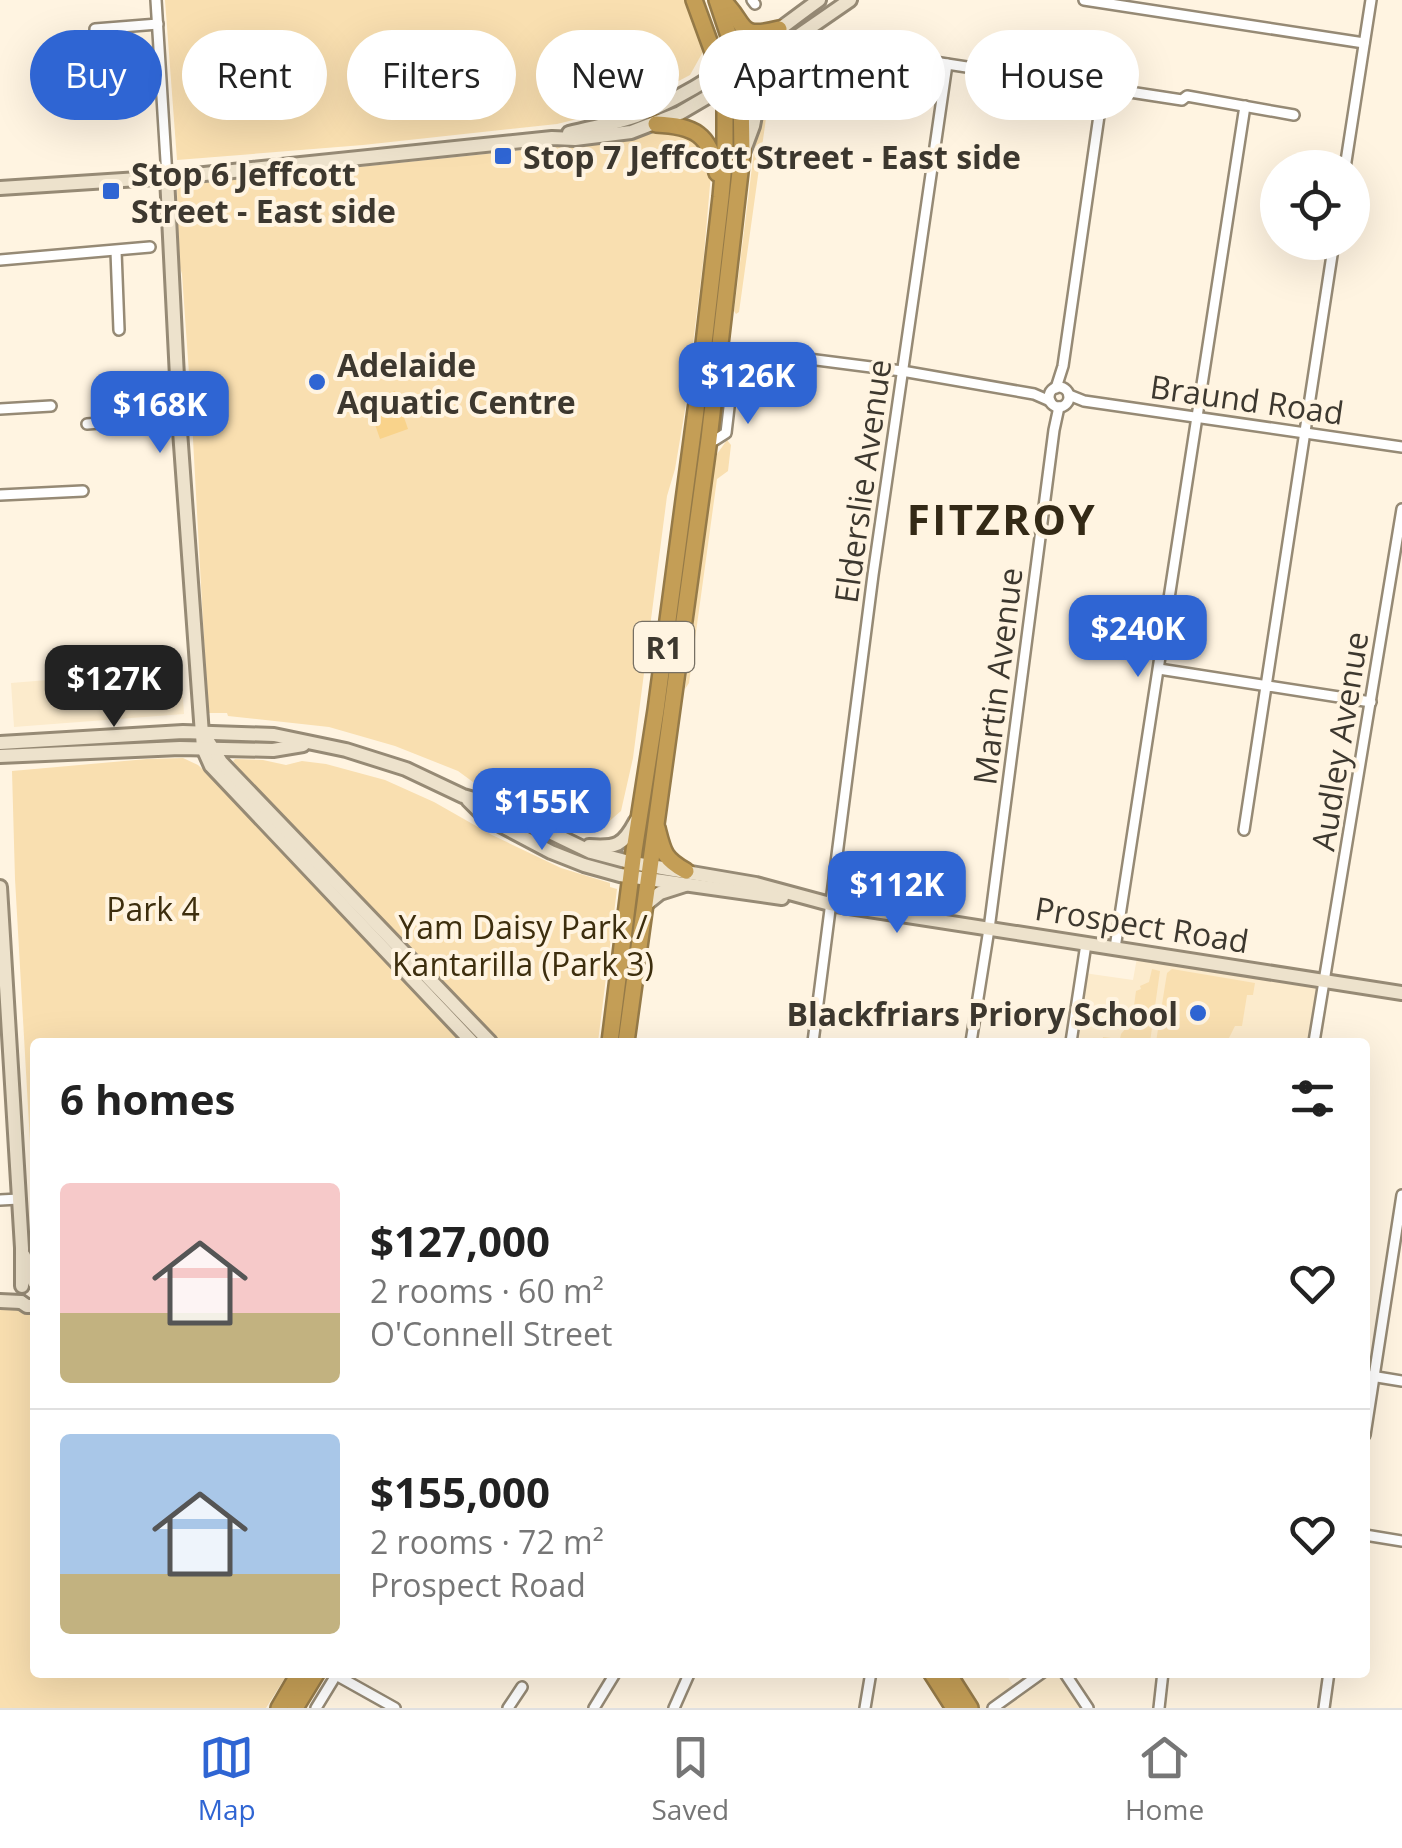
<!DOCTYPE html>
<html lang="en">
<head>
<meta charset="utf-8">
<style>
  body { margin:0; font-family:"Open Sans",sans-serif; background:#f6f6f6; color:#222; height:100vh; display:flex; flex-direction:column; font-size:38px; white-space:nowrap }
  * { box-sizing:border-box; margin:0 }
  p { font-size:32px; color:#767676 }
  .icon { flex:none; width:55px; height:55px; fill:none; stroke:currentColor; stroke-width:2; stroke-linecap:round; stroke-linejoin:round }
  .map { position:relative; flex:1; overflow:hidden }
  .sheet { position:absolute; left:30px; top:1038px; width:1340px; height:640px; display:flex; flex-direction:column; background:#fff; border-radius:10px; box-shadow:0 10px 40px #0002 }
  .sheet>* { flex:none }
  .banner { position:absolute; left:30px; top:30px; width:1342px; height:90px; display:flex; gap:20px }
  .fabs { position:absolute; left:1260px; top:150px; display:grid; gap:20px }
  .fabs a { display:grid; place-items:center; width:110px; height:110px; border-radius:50%; background:#fff; box-shadow:0 10px 40px #0002; font-size:50px }
  .price { position:absolute; translate:-50% -85px; padding:0 22px; border-radius:20px; background:#2f65d3; color:#fff; font-size:32px; line-height:65px; filter:drop-shadow(0 2px 5px #0008) }
  .price::after { content:''; position:absolute; left:50%; top:60px; width:30px; height:22px; margin-left:-15px; background:inherit; clip-path:polygon(0 0,100% 0,50% 100%) }
  .price.active { background:#222; color:#fff }
  ul { padding:0; list-style:none }
  li { display:flex; align-items:center; gap:30px; height:250px; padding:0 30px }
  li+li { border-top:2px solid #e0e0e0 }
  li span { display:grid; place-items:center; flex:none; width:280px; height:200px; border-radius:10px; color:#555 }
  li>.icon { margin-inline-start:auto }
  span .icon { width:120px; height:120px; fill:#fffc; stroke-width:1 }
  li b { font-size:42px }
  h2 { display:flex; justify-content:space-between; align-items:center; height:120px; padding:0 30px; font-size:42px }
  .pill { padding:0 35px; border-radius:45px; background:#fff; box-shadow:0 10px 40px #0002; font-size:35px; line-height:90px }
  .pill.active { background:#2f65d3; color:#fff }
  .tabs { display:flex; justify-content:space-around; align-items:center; height:140px; border-top:2px solid #e0e0e0; background:#fff; font-size:28px; color:#767676 }
  .tabs a { display:grid; justify-items:center; gap:5px }
  .tabs .active { color:#2f65d3 }
  .map>svg:first-child { display:block }
</style>
</head>
<body>
<div class="map">
<svg width="1402" height="1708" viewBox="0 0 1402 1708">
  <rect width="100%" height="100%" fill="#fff4e1"/>
  <g fill="#fcebcc">
    <polygon points="181,669 184,714 14,727 11,683"/>
    <polygon points="1138,952 1324,980 1314,1042 1073,1042 1084,973 1133,980"/>
    <polygon points="939,1673 1005,1673 1017,1691 1043,1673 1064,1673 1088,1708 962,1708"/>
  </g>
  <g fill="#f9dfb0">
    <polygon points="165,0 685,0 704,50 690,75 673,84 673,87 626,107 557,124 363,145 177,160"/>
    <polygon points="768,88 774,90 767,111 739,312 736,314 734,311 758,119"/>
    <polygon points="672,129 698,138 712,162 704,254 685,410 675,469 667,496 633,758 621,811 599,830 529,809 473,782 458,771 395,746 329,727 228,716 227,713 208,713 192,421 188,416 191,402 182,274 179,264 177,189 183,185 604,142"/>
    <polygon points="727,440 731,445 728,471 717,479 689,683 685,689 713,474 717,454"/>
    <polygon points="183,758 198,765 297,859 461,1037 458,1042 35,1042 35,1230 15,879 12,771 147,759"/>
    <polygon points="235,759 263,760 286,765 302,761 326,764 385,780 434,802 492,835 561,868 610,883 610,887 617,889 598,1042 497,1042 403,947 247,779 233,761"/>
    <polygon points="1152,969 1160,971 1150,1042 1102,1042 1103,1037 1120,1039 1121,1034 1136,1016 1133,1013 1136,991 1141,989 1140,986 1149,982"/>
    <polygon points="1172,969 1255,983 1253,995 1247,995 1242,1026 1235,1026 1227,1042 1156,1042 1167,973"/>
    <polygon points="0,1307 29,1310 35,1323 35,1672 288,1673 266,1708 0,1708"/>
  </g>
  <polygon fill="#f9d38b" points="395,391 408,429 380,439 367,401"/>
  <g fill="none" stroke-linecap="round" stroke-linejoin="round">
    <g stroke="#968a75" stroke-width="14">
      <g id="street">
        <polyline points="156,0 167,177"/>
        <polyline points="752,0 755,4"/>
        <polyline points="1084,0 1364,43"/>
        <polyline points="820,43 947,64 1182,100 1187,96 1294,115"/>
        <polyline points="98,71 95,29 158,24"/>
        <polyline points="1345,168 1371,0"/>
        <polyline points="116,251 119,330"/>
        <polyline points="0,260 150,247"/>
        <circle cx="1059" cy="397" r="10"/>
        <polyline points="1056,388 1063,366 1103,88"/>
        <polyline points="1069,395 1084,401 1402,447"/>
        <polyline points="0,409 51,406"/>
        <polyline points="87,424 179,417"/>
        <polyline points="709,439 715,440 726,433 735,356 739,350 902,371 1034,394 1050,401"/>
        <polyline points="0,495 83,491"/>
        <polyline points="1159,669 1371,702"/>
        <polyline points="1244,830 1334,242"/>
        <polyline points="1115,948 1245,106"/>
        <polyline points="813,1042 873,575 947,64"/>
        <polyline points="971,1042 989,929 1054,430 1059,407"/>
        <polyline points="1071,1042 1086,944"/>
        <polyline points="1314,1042 1402,509"/>
        <polyline points="0,1200 19,1199"/>
        <polyline points="1365,1375 1402,1381"/>
        <polyline points="1365,1435 1402,1195"/>
        <polyline points="1365,1535 1402,1541"/>
        <polyline points="1064,1672 1088,1708"/>
        <polyline points="336,1675 395,1708"/>
        <polyline points="316,1708 338,1672"/>
        <polyline points="508,1708 522,1687"/>
        <polyline points="594,1708 616,1672"/>
        <polyline points="674,1708 690,1672"/>
        <polyline points="865,1708 871,1672"/>
        <polyline points="993,1708 1043,1672"/>
        <polyline points="1159,1708 1163,1672"/>
        <polyline points="1324,1708 1329,1672"/>
      </g>
    </g>
    <g stroke="#968a75" stroke-width="18">
      <g id="secondary">
        <path d="M569 133C591 127 614 124 636 116 704 90 761 42 819 0"/>
        <polyline points="743,153 753,126 758,100 766,83 804,36"/>
        <polyline points="167,177 179,417 203,748 211,766 472,1042"/>
        <polyline points="0,188 185,176 552,138 575,139 631,132 680,113 721,89 850,0"/>
        <polyline points="203,733 221,762 490,1042"/>
        <polyline points="0,743 183,732 274,735 346,750 406,769 463,796 492,804 591,852 633,863 756,884 830,904 1402,993"/>
        <polyline points="0,756 180,748 273,750 303,745"/>
        <polyline points="468,800 485,817 551,852 584,865 620,875 782,898"/>
        <path d="M589 846C616 848 623 846 636 821"/>
        <polyline points="0,887 22,1248 22,1286"/>
        <polyline points="645,905 660,893 685,885"/>
        <polyline points="24,1256 34,1282"/>
        <polyline points="0,1301 21,1302"/>
        <polyline points="21,1302 27,1306 35,1306"/>
      </g>
    </g>
    <g stroke="#957a48" stroke-width="20">
      <g id="highway">
        <path d="M722 0C748 24 735 40 779 29"/>
        <path d="M656 124C695 126 710 134 717 173"/>
        <path d="M657 828C663 852 664 859 686 871"/>
        <polyline points="610,1042 634,851 656,710 698,395 721,197 725,151 725,107 713,52 694,0"/>
        <polyline points="626,1042 709,439 742,155 741,92 731,42 717,0"/>
        <polyline points="931,1672 954,1708"/>
        <polyline points="947,1672 970,1708"/>
        <polyline points="279,1708 300,1672"/>
        <polyline points="295,1708 317,1672"/>
      </g>
    </g>
    <use href="#street" stroke="#fff" stroke-width="9"/>
    <use href="#secondary" stroke="#ede2cc" stroke-width="12"/>
    <use href="#highway" stroke="#c49e56" stroke-width="15"/>
  </g>
  <g fill="#2f65d3" stroke="#fff4e1" stroke-width="4">
    <rect x="493" y="146" width="20" height="20" rx="5"/>
    <rect x="101" y="181" width="20" height="20" rx="5"/>
    <circle cx="317" cy="382" r="10"/>
    <circle cx="1198" cy="1013" r="10"/>
  </g>
  <g text-anchor="middle" dominant-baseline="central" stroke-width="8" stroke-linejoin="round" paint-order="stroke">
    <rect fill="#fff4e1" stroke="#777064" stroke-width="2.5" x="634" y="622" width="60" height="50" rx="8"/>
    <g font-size="30" font-weight="bold" fill="#3d382f">
      <text x="664" y="647">R1</text>
    </g>
    <g font-size="32" font-weight="bold" fill="#3d382f" stroke="#fff4e1" text-anchor="start">
      <text x="523" y="156">Stop 7 Jeffcott Street - East side</text>
      <text x="131" y="173">Stop 6 Jeffcott<tspan x="131" dy="37">Street - East side</tspan></text>
      <text x="337" y="364">Adelaide<tspan x="337" dy="37">Aquatic Centre</tspan></text>
      <text x="1178" y="1013" text-anchor="end">Blackfriars Priory School</text>
    </g>
    <g font-size="32" fill="#3d382f" stroke="#fff4e1">
      <text transform="translate(1247 399) rotate(8)">Braund Road</text>
      <text transform="translate(862 481) rotate(-82)">Elderslie Avenue</text>
      <text transform="translate(997 676) rotate(-83)">Martin Avenue</text>
      <text transform="translate(1339 741) rotate(-81)">Audley Avenue</text>
      <text transform="translate(1142 924) rotate(9)">Prospect Road</text>
    </g>
    <g font-size="32" fill="#3d2e0e" stroke="#fff4e1">
      <text x="153" y="908">Park 4</text>
      <text x="523" y="926">Yam Daisy Park /<tspan x="523" dy="37">Kantarilla (Park 3)</tspan></text>
    </g>
    <g font-size="42" font-weight="bold" letter-spacing="2.5" fill="#332916" stroke="#fff4e1">
      <text x="1002" y="518">FITZROY</text>
    </g>
  </g>
</svg>
<div class="fabs">
<a><svg class="icon" aria-label="locate" viewBox="0 0 24 24"><circle cx="12" cy="12" r="6"/><path d="M12 2v4M12 18v4M2 12h4M18 12h4"/></svg></a>
</div>
<b class="price" style="left:748px;top:427px">$126K</b>
<b class="price" style="left:160px;top:456px">$168K</b>
<b class="price" style="left:1138px;top:680px">$240K</b>
<b class="price active" style="left:114px;top:730px">$127K</b>
<b class="price" style="left:542px;top:853px">$155K</b>
<b class="price" style="left:897px;top:936px">$112K</b>
<div class="banner">
<a class="pill active">Buy</a>
<a class="pill">Rent</a>
<a class="pill">Filters</a>
<a class="pill">New</a>
<a class="pill">Apartment</a>
<a class="pill">House</a>
</div>
<section class="sheet">
<h2>6 homes<svg class="icon" aria-label="filters" viewBox="0 0 24 24"><path d="M4 7h16M4 17h16"/><circle cx="9" cy="7" r="2"/><circle cx="15" cy="17" r="2"/></svg></h2>
<ul>
<li><span style="background:linear-gradient(#f6c9c9 65%,#c2b280 0)"><svg class="icon" aria-label="home" viewBox="0 0 24 24"><path d="M3 11l9-7 9 7M6 9v11h12V9"/></svg></span><div><b>$127,000</b><p>2 rooms · 60 m²</p><p>O'Connell Street</p></div><svg class="icon" aria-label="heart" viewBox="0 0 24 24"><path d="M12 20l-8-8c-3-5 5-10 8-4 3-6 11-1 8 4z"/></svg></li>
<li><span style="background:linear-gradient(#a9c7e8 70%,#c2b280 0)"><svg class="icon" aria-label="home" viewBox="0 0 24 24"><path d="M3 11l9-7 9 7M6 9v11h12V9"/></svg></span><div><b>$155,000</b><p>2 rooms · 72 m²</p><p>Prospect Road</p></div><svg class="icon" aria-label="heart" viewBox="0 0 24 24"><path d="M12 20l-8-8c-3-5 5-10 8-4 3-6 11-1 8 4z"/></svg></li>
</ul>
</section>
</div>
<nav class="tabs">
<a class="active"><svg class="icon" aria-label="map" viewBox="0 0 24 24"><path d="M3 6l6-2 6 2 6-2v14l-6 2-6-2-6 2zM9 4v14M15 6v14"/></svg>Map</a>
<a><svg class="icon" aria-label="saved" viewBox="0 0 24 24"><path d="M7 4h10v16l-5-4-5 4z"/></svg>Saved</a>
<a><svg class="icon" aria-label="home" viewBox="0 0 24 24"><path d="M3 11l9-7 9 7M6 9v11h12V9"/></svg>Home</a>
</nav>
</body>
</html>
